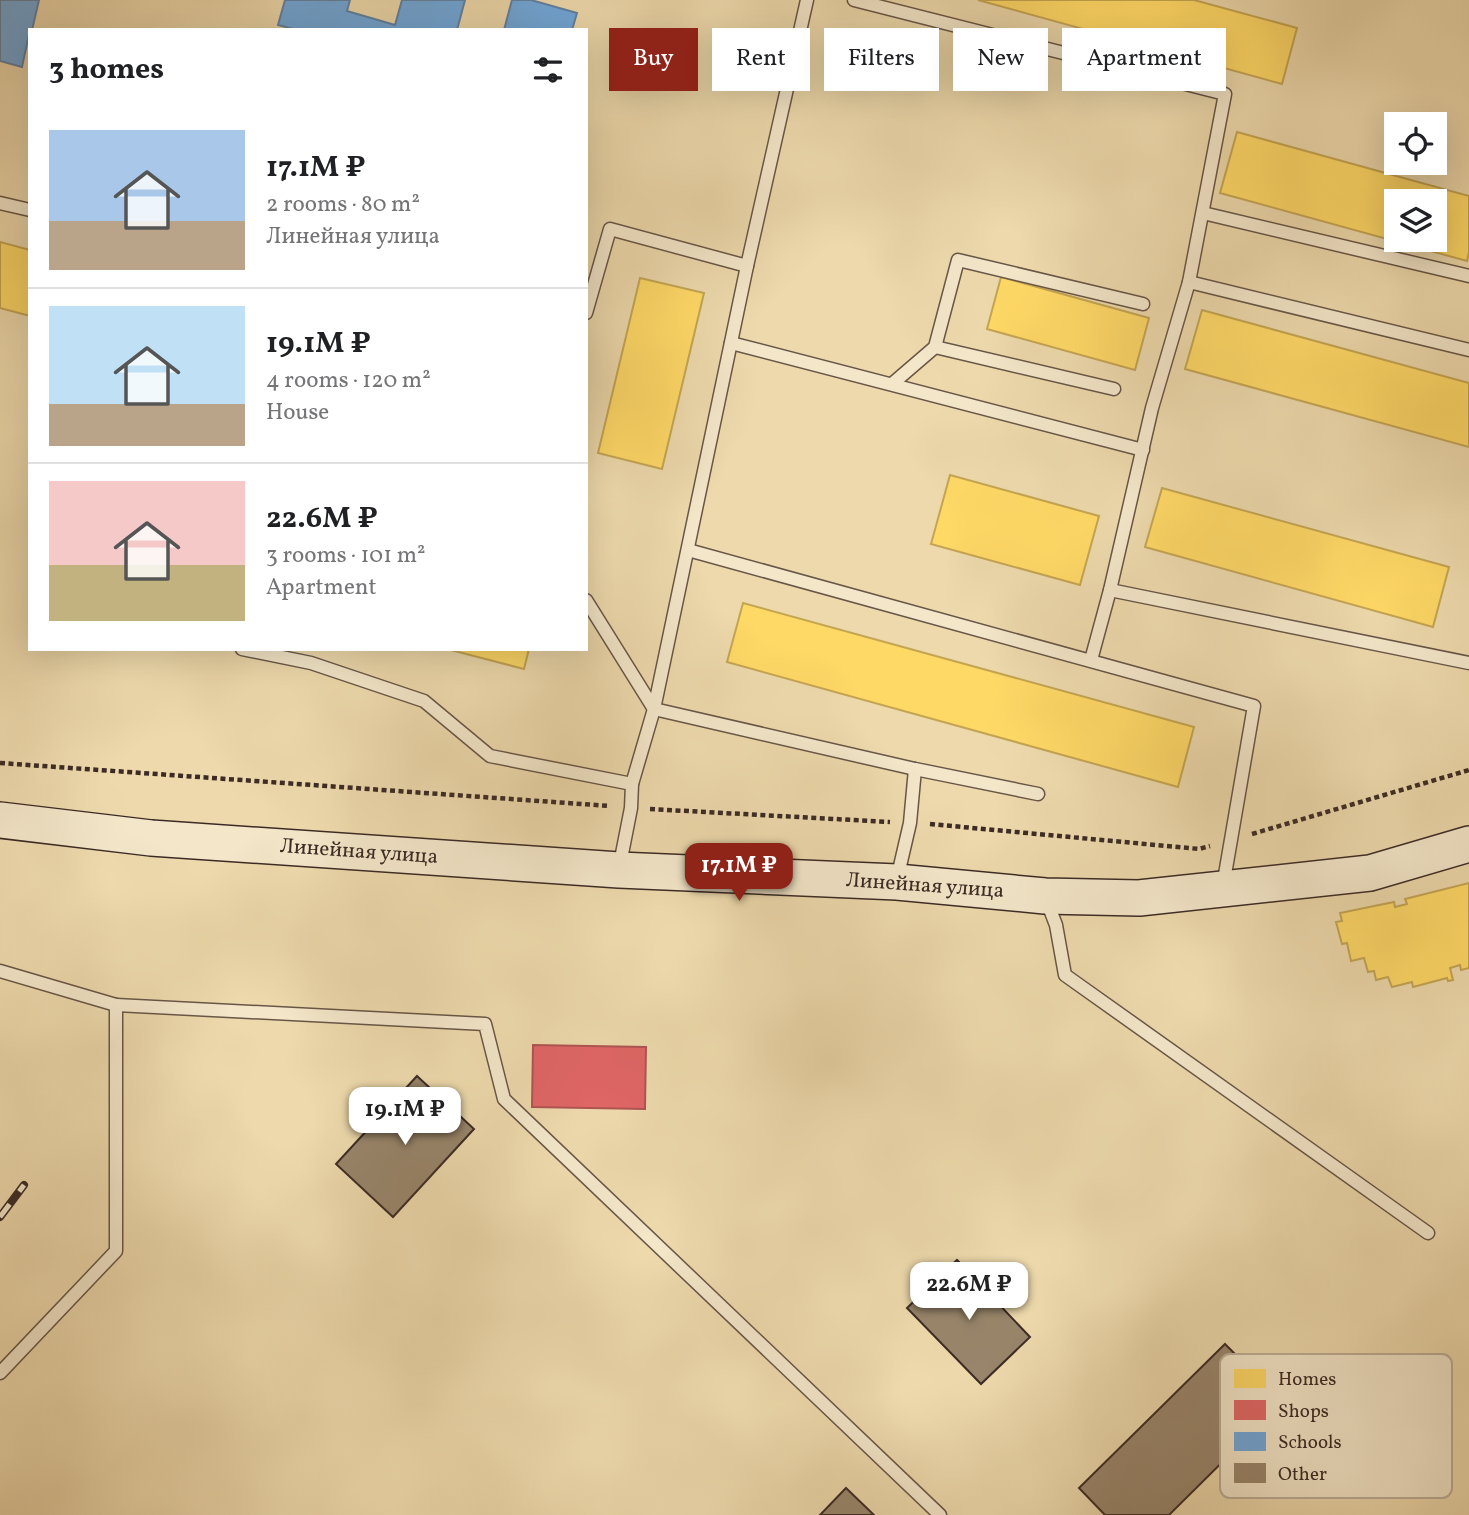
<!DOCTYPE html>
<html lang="en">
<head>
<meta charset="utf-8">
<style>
  body { margin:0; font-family:Vollkorn,serif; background:#f6f6f6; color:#202124; height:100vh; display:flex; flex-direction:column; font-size:26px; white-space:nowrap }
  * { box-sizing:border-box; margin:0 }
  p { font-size:23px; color:#757577 }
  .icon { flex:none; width:38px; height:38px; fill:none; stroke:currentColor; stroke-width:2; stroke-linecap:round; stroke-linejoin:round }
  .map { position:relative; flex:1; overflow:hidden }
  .details { position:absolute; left:28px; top:28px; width:560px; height:623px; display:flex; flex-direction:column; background:#fff; border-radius:0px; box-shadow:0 7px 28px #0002 }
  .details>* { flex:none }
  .hud { position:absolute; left:609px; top:28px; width:665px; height:63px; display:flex; gap:14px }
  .buttons { position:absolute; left:1384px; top:112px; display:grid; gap:14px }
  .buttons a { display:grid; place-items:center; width:63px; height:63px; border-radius:0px; background:#fff; box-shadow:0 7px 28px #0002; font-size:35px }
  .price { position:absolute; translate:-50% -60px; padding:0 16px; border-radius:14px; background:#fff; color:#222; font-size:23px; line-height:46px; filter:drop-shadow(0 2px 4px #0008) }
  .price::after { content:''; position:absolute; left:50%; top:42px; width:21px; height:16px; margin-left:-10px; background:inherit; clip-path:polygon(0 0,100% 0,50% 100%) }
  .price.active { background:#8f2418; color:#fff }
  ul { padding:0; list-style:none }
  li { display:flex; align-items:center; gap:21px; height:175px; padding:0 21px }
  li+li { border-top:2px solid #e0e0e0 }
  li span { display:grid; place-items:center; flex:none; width:196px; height:140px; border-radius:0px; color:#555 }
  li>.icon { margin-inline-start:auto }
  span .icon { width:84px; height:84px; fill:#fffc; stroke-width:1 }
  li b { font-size:30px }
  h2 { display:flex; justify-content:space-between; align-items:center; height:84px; padding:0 21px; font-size:30px }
  .pill { padding:0 24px; border-radius:0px; background:#fff; box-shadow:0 7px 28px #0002; font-size:24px; line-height:63px }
  .pill.active { background:#8f2418; color:#fff }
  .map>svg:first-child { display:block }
</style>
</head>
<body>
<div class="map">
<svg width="1469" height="1515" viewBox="0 0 1469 1515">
  <rect width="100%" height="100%" fill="#edd9ac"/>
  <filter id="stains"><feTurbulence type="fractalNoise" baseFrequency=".00286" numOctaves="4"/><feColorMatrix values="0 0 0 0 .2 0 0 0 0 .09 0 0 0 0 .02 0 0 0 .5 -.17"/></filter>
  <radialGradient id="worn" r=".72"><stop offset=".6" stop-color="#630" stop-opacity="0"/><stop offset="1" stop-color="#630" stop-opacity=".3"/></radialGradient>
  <g fill="#ffd966" stroke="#c4a552" stroke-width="2" fill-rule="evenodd">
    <polygon points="978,0 1194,0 1297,28 1282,84"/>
    <path d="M1237 132 1469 196V252L1467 261 1220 193ZM1396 201H1435V240H1396Z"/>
    <polygon points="0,242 30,250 30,316 0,308"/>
    <polygon points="1001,277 1149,318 1135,370 987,329"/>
    <polygon points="640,278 704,293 662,469 598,453"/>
    <polygon points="1202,310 1469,383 1469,447 1185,369"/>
    <polygon points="950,475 1099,516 1080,585 931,544"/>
    <polygon points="1162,488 1449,567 1433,627 1145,547"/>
    <polygon points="743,603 1194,727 1178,787 727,662"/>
    <polygon points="447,649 529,649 524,669"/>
    <polygon points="1469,883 1469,968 1461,970 1460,965 1450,968 1453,980 1448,981 1447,978 1413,987 1412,982 1392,987 1388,977 1376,980 1374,971 1368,972 1364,958 1351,961 1347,943 1342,944 1336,922 1342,921 1340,913 1394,902 1395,907 1407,904 1405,899"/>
  </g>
  <polygon fill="#e06666" stroke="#af5452" stroke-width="2" points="533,1045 646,1047 645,1109 532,1107"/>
  <g fill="#6fa8dc" stroke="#6082a5" stroke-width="2">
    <polygon points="0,0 39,0 32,30 30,30 22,67 0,61"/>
    <polygon points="285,0 350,0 347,11 395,25 402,0 465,0 457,30 297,30 278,25"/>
    <polygon points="512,0 531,0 577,13 572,30 504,30"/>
  </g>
  <g fill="#98856b" stroke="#3c2b25" stroke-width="2">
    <polygon points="417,1076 474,1129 393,1217 336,1164"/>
    <polygon points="957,1260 1030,1337 981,1384 907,1308"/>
    <polygon points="1225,1344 1283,1402 1169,1515 1105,1515 1079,1488"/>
    <polygon points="846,1488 874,1515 820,1515"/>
  </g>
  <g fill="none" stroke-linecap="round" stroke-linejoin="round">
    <g stroke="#685647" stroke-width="15">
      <g id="service">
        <polyline points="854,0 1225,94 1189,282 1152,408 1110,590 1091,660"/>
        <polyline points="0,203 30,210"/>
        <polyline points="1203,213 1469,276"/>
        <polyline points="1189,282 1469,350"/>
        <polyline points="586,313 610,229 747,266"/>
        <polyline points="731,343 1143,450"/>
        <polyline points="935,347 1114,389"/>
        <polyline points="892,384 935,347 958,260 1143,304"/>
        <polyline points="688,550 1254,706 1223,886"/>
        <polyline points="1110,590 1469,663"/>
        <polyline points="586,600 654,709 915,769 1038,794"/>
        <polyline points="242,649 311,663 424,701 490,756 632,784"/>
        <polyline points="619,869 631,808 632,784 654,709 747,266 807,0"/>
        <polyline points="897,879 910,823 915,769"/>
        <polyline points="1046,899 1056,925 1065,975 1428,1233"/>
        <polyline points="0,971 116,1005 116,1251 0,1373"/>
        <polyline points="116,1005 485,1024 504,1099 940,1515"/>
      </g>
    </g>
    <g stroke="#3c2b25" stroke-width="38">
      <polyline id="secondary" points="0,820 151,838 619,870 897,882 1045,896 1139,898 1370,873 1469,844"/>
    </g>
    <g stroke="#3c2b25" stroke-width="4.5" stroke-dasharray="5 3.5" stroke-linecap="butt">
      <polyline points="0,763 610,806"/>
      <polyline points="650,809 890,822"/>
      <polyline points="930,824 1199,849 1210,846"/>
      <polyline points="1252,834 1469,770"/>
    </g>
    <use href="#service" stroke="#f3e6c9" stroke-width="12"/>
    <use href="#secondary" stroke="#f3e6c9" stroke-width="35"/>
    <g stroke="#3c2b25" stroke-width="8">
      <polyline id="rail" points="0,1217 24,1185"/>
    </g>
    <use href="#rail" stroke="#f3e6c9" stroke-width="5" stroke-dasharray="16" stroke-linecap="butt"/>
  </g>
  <g text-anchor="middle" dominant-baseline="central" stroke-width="7" stroke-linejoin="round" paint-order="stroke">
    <g font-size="21" fill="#3c2b25" stroke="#f3e6c9">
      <text transform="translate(359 852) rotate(4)">Линейная улица</text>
      <text transform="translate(925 886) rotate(4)">Линейная улица</text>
    </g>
  </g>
  <rect x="1220" y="1354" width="232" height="144" rx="10" fill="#f3e6c9" stroke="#bcae98" stroke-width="2"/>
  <rect x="1234" y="1369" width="32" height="19" fill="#ffd966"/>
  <rect x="1234" y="1400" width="32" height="20" fill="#e06666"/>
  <rect x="1234" y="1432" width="32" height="19" fill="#6fa8dc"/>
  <rect x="1234" y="1463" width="32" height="20" fill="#98856b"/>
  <g font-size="19" fill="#3c2b25">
    <text x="1278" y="1385">Homes</text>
    <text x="1278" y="1417">Shops</text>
    <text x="1278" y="1448">Schools</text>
    <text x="1278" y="1480">Other</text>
  </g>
  <rect width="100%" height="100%" filter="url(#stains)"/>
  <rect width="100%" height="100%" fill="url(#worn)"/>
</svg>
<div class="buttons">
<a><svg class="icon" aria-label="locate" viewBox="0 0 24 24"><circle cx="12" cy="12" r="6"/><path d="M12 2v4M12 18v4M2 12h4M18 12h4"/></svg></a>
<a><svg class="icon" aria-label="layers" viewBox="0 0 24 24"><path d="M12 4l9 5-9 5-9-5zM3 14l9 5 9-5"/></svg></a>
</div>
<b class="price active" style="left:739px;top:903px">17.1M ₽</b>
<b class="price" style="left:405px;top:1147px">19.1M ₽</b>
<b class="price" style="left:969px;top:1322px">22.6M ₽</b>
<div class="hud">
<a class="pill active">Buy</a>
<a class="pill">Rent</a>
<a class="pill">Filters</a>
<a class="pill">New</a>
<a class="pill">Apartment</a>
</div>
<section class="details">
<h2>3 homes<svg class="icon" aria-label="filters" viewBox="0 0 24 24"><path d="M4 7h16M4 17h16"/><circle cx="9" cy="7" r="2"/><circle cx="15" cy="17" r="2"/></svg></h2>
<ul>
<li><span style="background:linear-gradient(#a9c7e8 65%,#b9a48a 0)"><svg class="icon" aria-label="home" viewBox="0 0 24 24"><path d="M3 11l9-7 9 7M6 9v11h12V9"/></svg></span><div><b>17.1M ₽</b><p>2 rooms · 80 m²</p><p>Линейная улица</p></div></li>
<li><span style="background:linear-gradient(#bfe0f5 70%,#b9a48a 0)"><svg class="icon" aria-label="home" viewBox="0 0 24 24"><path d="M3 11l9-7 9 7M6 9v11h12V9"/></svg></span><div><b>19.1M ₽</b><p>4 rooms · 120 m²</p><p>House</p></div></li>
<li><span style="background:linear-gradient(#f6c9c9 60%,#c2b280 0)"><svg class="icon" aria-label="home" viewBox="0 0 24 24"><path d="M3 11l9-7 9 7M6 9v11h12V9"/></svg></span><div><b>22.6M ₽</b><p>3 rooms · 101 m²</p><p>Apartment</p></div></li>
</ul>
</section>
</div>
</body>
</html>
